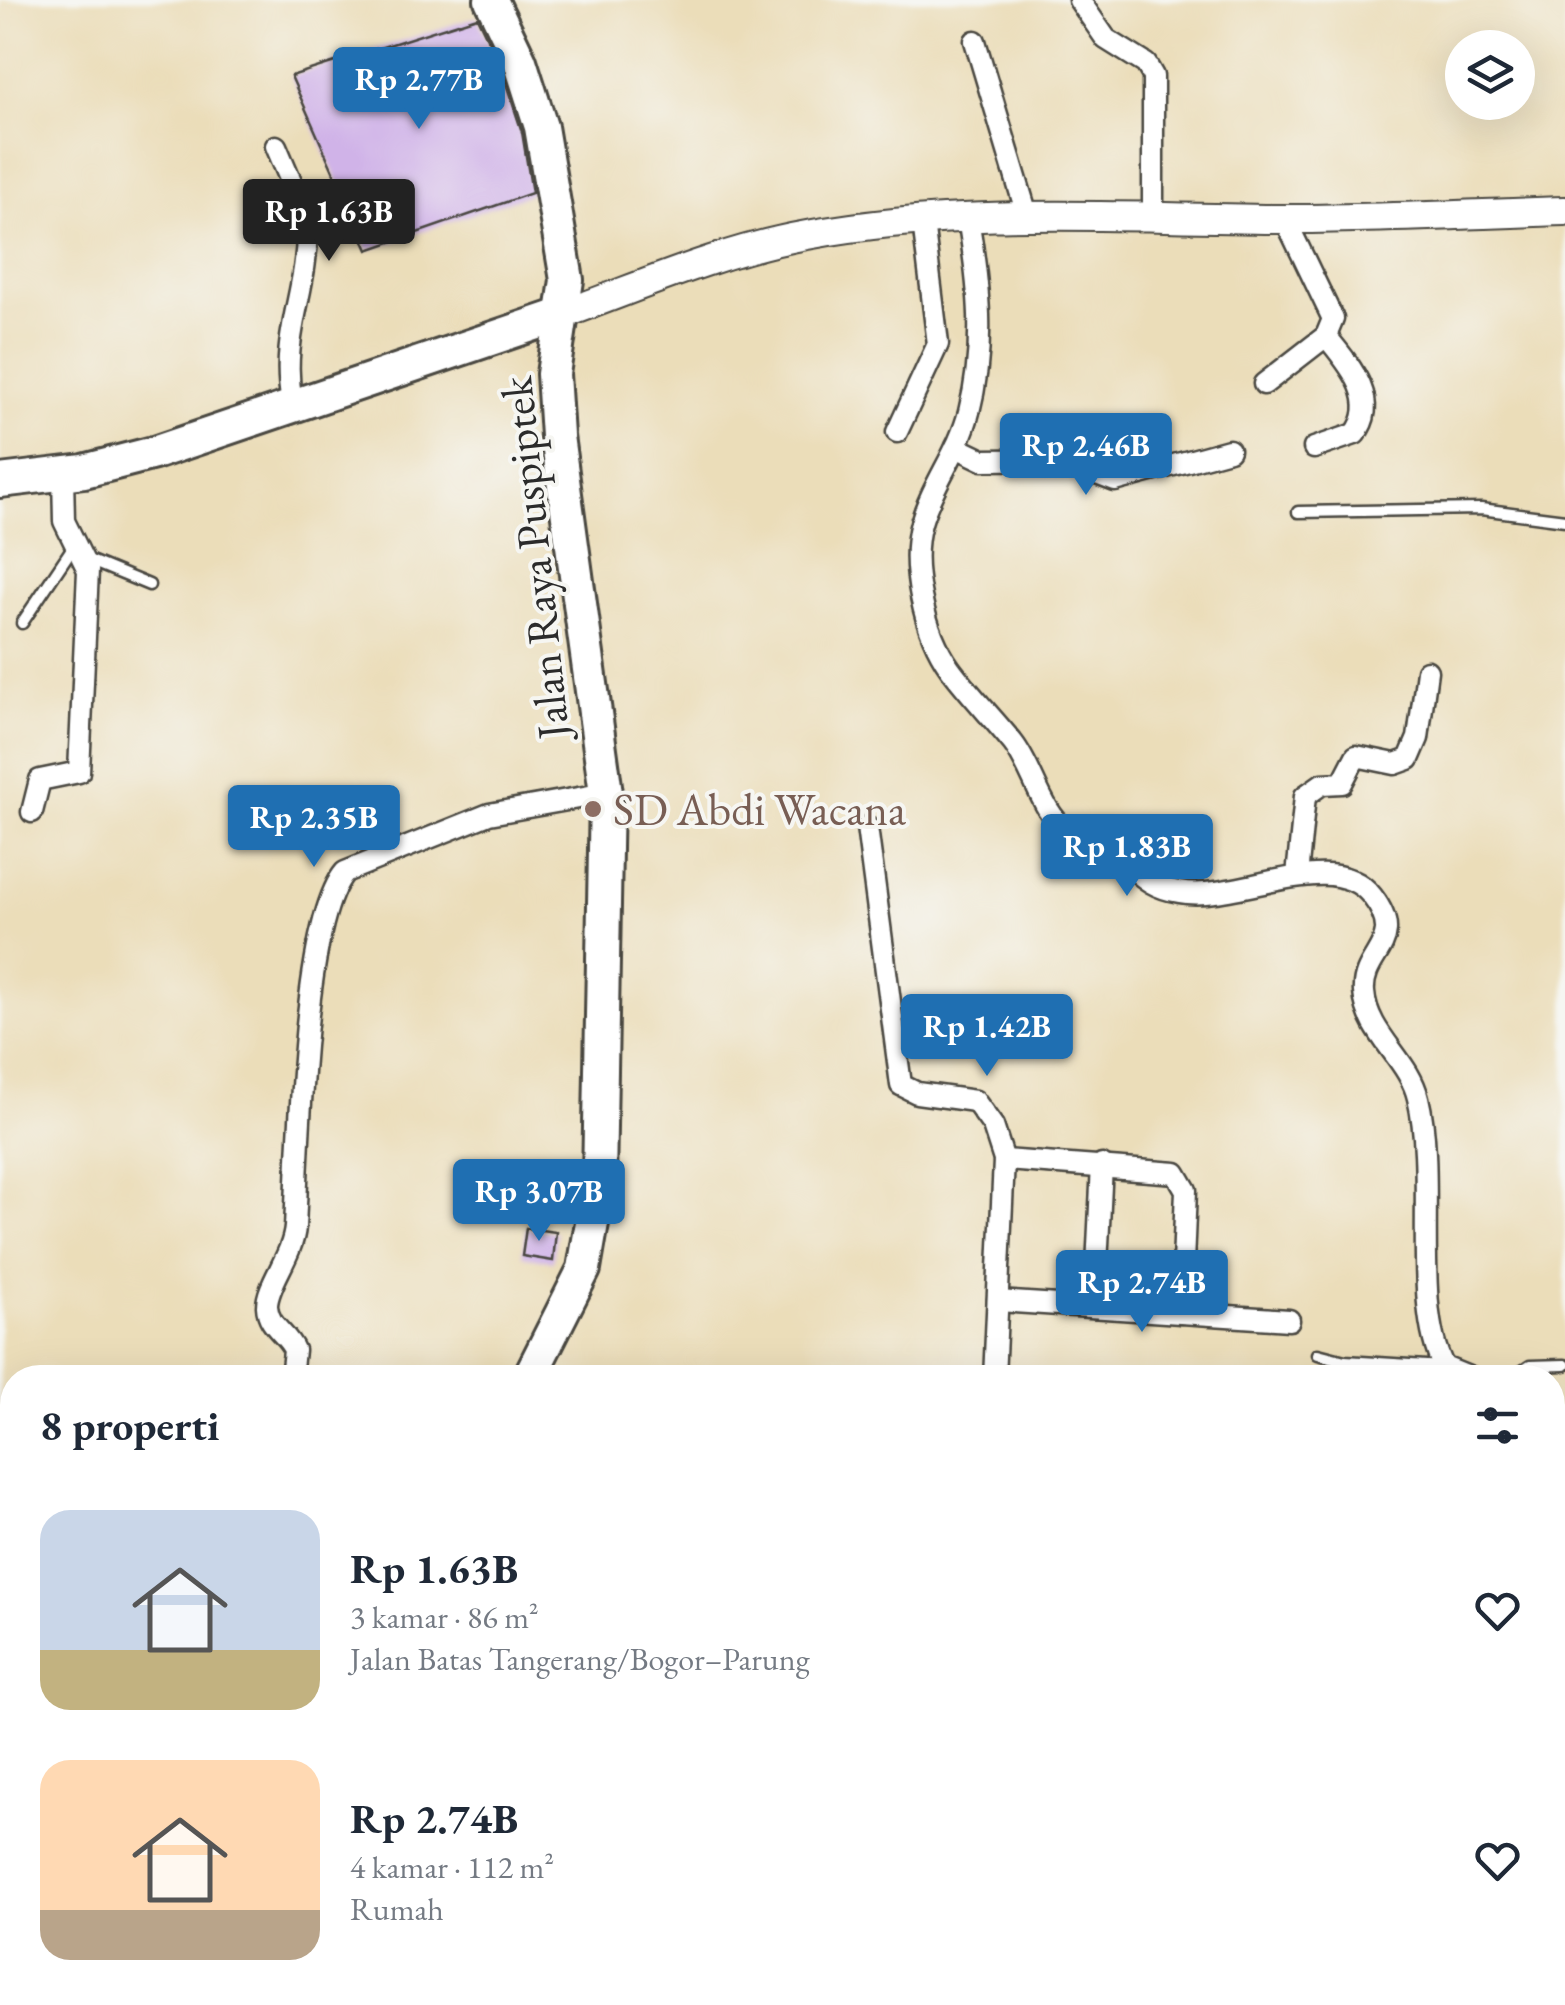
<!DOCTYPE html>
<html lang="id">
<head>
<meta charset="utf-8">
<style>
  body { margin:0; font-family:"EB Garamond",serif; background:#f2f2f3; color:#1f2937; height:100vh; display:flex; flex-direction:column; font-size:38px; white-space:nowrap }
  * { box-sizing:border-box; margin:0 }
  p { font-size:32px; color:#747a83 }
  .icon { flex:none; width:55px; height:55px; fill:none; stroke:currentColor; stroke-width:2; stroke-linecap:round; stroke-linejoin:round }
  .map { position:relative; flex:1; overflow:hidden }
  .drawer { position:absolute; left:0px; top:1365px; width:1565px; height:640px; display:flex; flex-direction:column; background:#fff; border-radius:40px 40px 0 0; box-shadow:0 10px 40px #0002 }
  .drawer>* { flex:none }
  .controls { position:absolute; left:1445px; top:30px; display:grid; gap:20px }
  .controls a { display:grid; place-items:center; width:90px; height:90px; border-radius:50%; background:#fff; box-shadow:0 10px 40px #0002; font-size:50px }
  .price { position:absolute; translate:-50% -85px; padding:0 22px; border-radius:10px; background:#1f6fb2; color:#fff; font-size:32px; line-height:65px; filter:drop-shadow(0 2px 5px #0008) }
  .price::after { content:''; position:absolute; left:50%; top:60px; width:30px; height:22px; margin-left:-15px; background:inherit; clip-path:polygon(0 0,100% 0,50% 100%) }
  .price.current { background:#222; color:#fff }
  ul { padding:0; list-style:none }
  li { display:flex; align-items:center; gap:30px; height:250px; padding:0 40px }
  li span { display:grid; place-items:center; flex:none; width:280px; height:200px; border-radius:30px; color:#555 }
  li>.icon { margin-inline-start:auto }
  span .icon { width:120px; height:120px; fill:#fffc; stroke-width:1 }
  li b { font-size:42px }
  h2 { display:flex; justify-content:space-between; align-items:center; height:120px; padding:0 40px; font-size:42px }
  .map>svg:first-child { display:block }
</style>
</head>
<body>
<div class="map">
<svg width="1565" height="2005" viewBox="0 0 1565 2005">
  <rect width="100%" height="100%" fill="#f6f6f2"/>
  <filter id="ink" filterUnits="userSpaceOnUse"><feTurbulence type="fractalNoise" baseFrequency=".01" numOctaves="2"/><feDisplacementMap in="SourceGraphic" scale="20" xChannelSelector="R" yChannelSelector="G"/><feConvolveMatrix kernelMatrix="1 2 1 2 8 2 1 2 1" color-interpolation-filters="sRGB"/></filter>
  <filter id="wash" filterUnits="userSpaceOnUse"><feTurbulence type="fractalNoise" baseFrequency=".0048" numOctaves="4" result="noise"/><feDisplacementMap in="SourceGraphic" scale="40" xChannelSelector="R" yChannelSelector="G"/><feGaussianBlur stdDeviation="2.25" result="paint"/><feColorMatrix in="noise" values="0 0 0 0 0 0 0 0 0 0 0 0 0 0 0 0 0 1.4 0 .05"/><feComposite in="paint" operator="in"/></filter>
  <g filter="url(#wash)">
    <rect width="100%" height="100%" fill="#ebddb9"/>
    <g id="blocks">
      <g fill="#d0b3e8">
        <polygon points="477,17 500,65 522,132 532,193 368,250 291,76"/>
        <polygon points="526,1228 556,1232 553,1261 522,1256"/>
      </g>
    </g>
  </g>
  <g filter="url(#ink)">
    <use href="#blocks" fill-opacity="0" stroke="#484640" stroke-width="2.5"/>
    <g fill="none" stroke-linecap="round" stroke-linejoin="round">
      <g stroke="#484640" stroke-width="15">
        <g id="lane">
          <polyline points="1298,512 1481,509 1565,520"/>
          <polyline points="86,559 149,585"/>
          <polyline points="22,623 75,544"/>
          <polyline points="1318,1354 1345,1361 1443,1367"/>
          <polyline points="1512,1378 1530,1366 1565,1365"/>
          <polyline points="1552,1679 1561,1678"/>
        </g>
      </g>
      <g stroke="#484640" stroke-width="25">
        <g id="street">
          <polyline points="1079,0 1106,39 1146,64 1153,76 1153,215"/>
          <polyline points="975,41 1028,218"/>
          <path d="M276 146 305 214 307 229C308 291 279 338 292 402"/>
          <path d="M968 218C979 285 986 345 969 412 959 452 932 484 921 523 909 565 924 632 950 668 969 694 993 718 1013 743 1034 770 1040 811 1068 832 1081 841 1096 843 1109 850 1137 867 1142 886 1179 892 1238 903 1333 845 1372 896 1409 944 1361 953 1364 992 1367 1034 1409 1059 1418 1098 1437 1175 1411 1307 1444 1367L1471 1378"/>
          <polyline points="1264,384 1326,336 1333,319 1285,219"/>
          <polyline points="897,432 938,344 923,222"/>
          <polyline points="956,447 983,460 1057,459 1115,481 1229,450"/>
          <path d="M1314 448 1355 434C1382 400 1347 362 1326 336"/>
          <polyline points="32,812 40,780 79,772 88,570 64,521 63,475"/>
          <polyline points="867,827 901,1085 917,1093 975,1101 993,1126 1004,1160 994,1378"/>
          <polyline points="1297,876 1305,796 1322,784 1342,783 1356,756 1395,764 1409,759 1418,738 1427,671"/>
          <polyline points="1004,1160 1176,1173 1186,1190 1181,1313"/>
          <polyline points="998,1301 1289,1320"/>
          <polyline points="1095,1307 1102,1165"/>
          <path d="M291 1378 294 1350C287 1333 268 1327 267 1306 267 1284 293 1255 295 1227 299 1155 302 922 345 872L489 814 606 793"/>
          <polyline points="1552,1606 1565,1607"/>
          <polyline points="1454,2005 1455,1992"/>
        </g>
      </g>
      <g stroke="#484640" stroke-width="32">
        <path id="secondary" d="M561 315C642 286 722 250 807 235 963 206 1126 218 1284 219 1378 219 1471 214 1565 211"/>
      </g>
      <g stroke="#484640" stroke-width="38">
        <g id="primary">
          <polyline points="491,0 520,61 541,127 567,280 553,374 557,436 606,793 599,1182 584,1269 529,1378"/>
          <polyline points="0,481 84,471 154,453 561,315"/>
          <polyline points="401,2005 403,1992"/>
        </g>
      </g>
      <use href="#lane" stroke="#fff" stroke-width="10"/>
      <use href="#street" stroke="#fff" stroke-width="20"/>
      <use href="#secondary" stroke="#fff" stroke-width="28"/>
      <use href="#primary" stroke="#fff" stroke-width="32"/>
    </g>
  </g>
  <circle fill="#8d6e63" stroke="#f6f6f2" stroke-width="4" cx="593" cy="809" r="10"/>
  <g text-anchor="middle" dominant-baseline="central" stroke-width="8" stroke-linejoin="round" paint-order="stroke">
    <g font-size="45" fill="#2b2b2b" stroke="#f6f6f2">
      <text transform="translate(534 558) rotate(-96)">Jalan Raya Puspiptek</text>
    </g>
    <g font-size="45" fill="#785e54" stroke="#f6f6f2" text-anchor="start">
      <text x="613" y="809">SD Abdi Wacana</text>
    </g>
  </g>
</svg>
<div class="controls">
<a><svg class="icon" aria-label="layers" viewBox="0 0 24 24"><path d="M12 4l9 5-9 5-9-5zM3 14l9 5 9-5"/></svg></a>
</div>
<b class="price" style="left:419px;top:132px">Rp 2.77B</b>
<b class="price current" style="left:329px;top:264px">Rp 1.63B</b>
<b class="price" style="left:1086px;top:498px">Rp 2.46B</b>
<b class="price" style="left:314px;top:870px">Rp 2.35B</b>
<b class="price" style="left:1127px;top:899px">Rp 1.83B</b>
<b class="price" style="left:987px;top:1079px">Rp 1.42B</b>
<b class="price" style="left:539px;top:1244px">Rp 3.07B</b>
<b class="price" style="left:1142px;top:1335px">Rp 2.74B</b>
<section class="drawer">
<h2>8 properti<svg class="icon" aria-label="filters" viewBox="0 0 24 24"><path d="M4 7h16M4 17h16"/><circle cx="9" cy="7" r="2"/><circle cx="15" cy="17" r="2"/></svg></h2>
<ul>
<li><span style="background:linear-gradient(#c9d6e8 70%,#c2b280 0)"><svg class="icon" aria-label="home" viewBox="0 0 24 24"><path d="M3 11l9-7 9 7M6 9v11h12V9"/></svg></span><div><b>Rp 1.63B</b><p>3 kamar · 86 m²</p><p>Jalan Batas Tangerang/Bogor–Parung</p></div><svg class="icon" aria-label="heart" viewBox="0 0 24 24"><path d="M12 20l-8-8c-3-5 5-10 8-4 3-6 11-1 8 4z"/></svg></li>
<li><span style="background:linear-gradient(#ffd9b3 75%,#b9a48a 0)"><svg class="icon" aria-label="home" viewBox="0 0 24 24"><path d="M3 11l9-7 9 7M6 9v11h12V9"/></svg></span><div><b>Rp 2.74B</b><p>4 kamar · 112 m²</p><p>Rumah</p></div><svg class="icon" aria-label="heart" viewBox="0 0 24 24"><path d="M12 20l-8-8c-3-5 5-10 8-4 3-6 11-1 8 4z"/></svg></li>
</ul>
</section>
</div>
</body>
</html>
